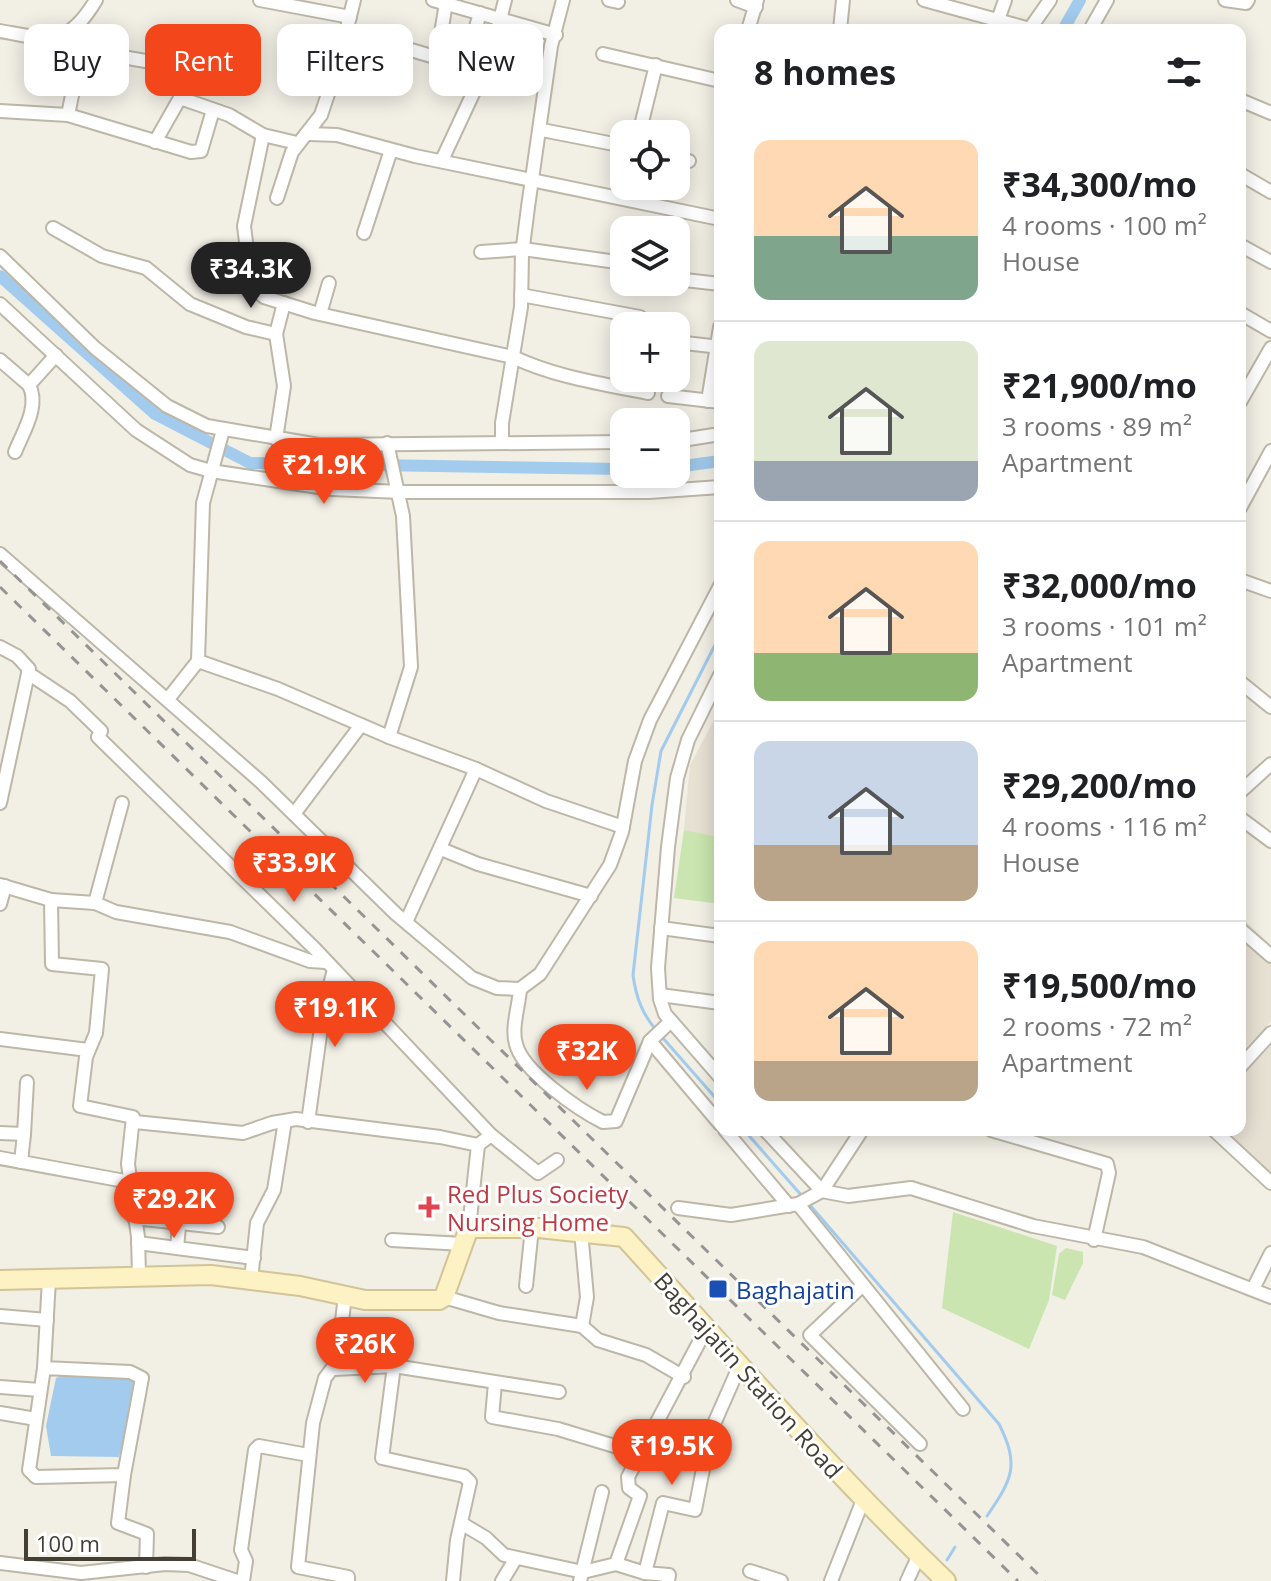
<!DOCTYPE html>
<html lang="en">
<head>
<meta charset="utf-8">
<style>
  body { margin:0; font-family:"Open Sans",sans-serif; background:#f2f2f2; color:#202124; height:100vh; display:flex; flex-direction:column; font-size:30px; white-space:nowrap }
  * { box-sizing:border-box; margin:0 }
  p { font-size:26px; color:#757577 }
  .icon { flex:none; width:44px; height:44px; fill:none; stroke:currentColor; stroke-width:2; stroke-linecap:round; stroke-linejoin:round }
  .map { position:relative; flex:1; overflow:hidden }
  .details { position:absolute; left:714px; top:24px; width:532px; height:1112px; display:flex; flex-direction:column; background:#fff; border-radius:16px; box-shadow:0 4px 20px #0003 }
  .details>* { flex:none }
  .guide { position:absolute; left:24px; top:24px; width:570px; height:72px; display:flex; gap:16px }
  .controls { position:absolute; left:610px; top:120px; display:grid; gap:16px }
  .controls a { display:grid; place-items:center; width:80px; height:80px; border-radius:16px; background:#fff; box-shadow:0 4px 20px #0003; font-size:40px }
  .scale { position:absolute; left:24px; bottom:20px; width:172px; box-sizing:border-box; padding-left:8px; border:4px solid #443f35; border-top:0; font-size:22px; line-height:28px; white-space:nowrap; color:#443f35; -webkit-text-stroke:6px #fff; paint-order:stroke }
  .price { position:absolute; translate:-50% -68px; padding:0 18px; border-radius:28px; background:#f3471b; color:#fff; font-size:26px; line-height:52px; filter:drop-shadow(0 2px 4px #0008) }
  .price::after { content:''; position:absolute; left:50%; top:48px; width:24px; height:18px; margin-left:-12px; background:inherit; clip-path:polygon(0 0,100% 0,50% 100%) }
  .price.active { background:#222; color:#fff }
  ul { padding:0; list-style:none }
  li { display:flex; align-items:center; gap:24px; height:200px; padding:0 40px }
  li+li { border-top:2px solid #e0e0e0 }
  li span { display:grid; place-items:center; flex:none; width:224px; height:160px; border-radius:16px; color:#555 }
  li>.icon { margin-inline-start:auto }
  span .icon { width:96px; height:96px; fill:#fffc; stroke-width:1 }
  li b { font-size:34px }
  h2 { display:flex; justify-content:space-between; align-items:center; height:96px; padding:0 40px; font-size:34px }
  .pill { padding:0 28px; border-radius:16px; background:#fff; box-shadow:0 4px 20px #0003; font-size:28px; line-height:72px }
  .pill.active { background:#f3471b; color:#fff }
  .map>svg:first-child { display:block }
</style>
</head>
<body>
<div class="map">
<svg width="1271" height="1581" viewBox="0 0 1271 1581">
  <rect width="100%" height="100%" fill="#f2efe5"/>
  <g fill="#e6e1d3">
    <polygon points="720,709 720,837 684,830 690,765"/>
    <polygon points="1240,916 1271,945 1271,1021 1240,1054"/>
    <polygon points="1271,1041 1271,1173 1222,1130 1240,1130 1240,1074"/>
  </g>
  <g fill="#cae5af">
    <polygon points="684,830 720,837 720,904 674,898"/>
    <polygon points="953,1212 1057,1246 1049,1300 1029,1349 942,1308"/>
    <polygon points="1066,1248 1083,1252 1083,1263 1065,1300 1052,1295 1059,1254"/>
  </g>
  <polygon fill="#a2cbed" points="74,1370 139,1379 119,1457 51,1456 46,1426 56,1378"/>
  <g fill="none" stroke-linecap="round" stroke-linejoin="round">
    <g stroke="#a2cbed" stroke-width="3">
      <path d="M657 1031C642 1014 636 997 633 975L652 805 661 751 720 635"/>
      <polyline points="662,1037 720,1103"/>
      <polyline points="744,1130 802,1196"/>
      <path d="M809 1204 999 1424C1020 1466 1012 1479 987 1516"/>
      <polyline points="947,1560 955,1547"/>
    </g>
    <g stroke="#a2cbed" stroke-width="12">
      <polyline points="1063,30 1080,0"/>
      <polyline points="0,276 155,414 250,463 624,469"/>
      <polyline points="676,467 720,461"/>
    </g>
    <g stroke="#bdb7a8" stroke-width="16">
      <g id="street">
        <polyline points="260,0 350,17"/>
        <polyline points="433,0 556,35"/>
        <polyline points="609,0 618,2"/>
        <polyline points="737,0 756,7"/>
        <polyline points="924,0 1030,29"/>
        <polyline points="1225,0 1246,3 1248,0"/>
        <polyline points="998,20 1005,0"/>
        <polyline points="748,30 757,0"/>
        <polyline points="840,30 843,0"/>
        <polyline points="1029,30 1050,0"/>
        <polyline points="1090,30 1107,0"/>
        <path d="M0 31C50 40 67 48 96 0"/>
        <polyline points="347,31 465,66 480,13"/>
        <polyline points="72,32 105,54 163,64 181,77 180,98 229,115 263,135 297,143"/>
        <polyline points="603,54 720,81"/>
        <polyline points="437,58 446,3"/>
        <polyline points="1240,100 1271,113"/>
        <polyline points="0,111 68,115 191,152 201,151 213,110"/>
        <polyline points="68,115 83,41"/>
        <polyline points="542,130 624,146"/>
        <polyline points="309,134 337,135 415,156 720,219"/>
        <polyline points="639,134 656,65"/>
        <path d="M263 135 244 226 251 282 257 291 264 297 315 313 513 357C555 377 603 384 648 393"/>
        <polyline points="155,142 180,98"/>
        <polyline points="676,158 689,161"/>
        <polyline points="442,160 491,55 505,0"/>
        <polyline points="1240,174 1271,192"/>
        <polyline points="277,198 292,152 321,115 338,64 354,0"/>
        <polyline points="53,228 102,256 146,268 190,304 246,327 276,334 284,303"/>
        <polyline points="364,233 391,150"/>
        <polyline points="1240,245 1271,262"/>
        <polyline points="481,252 523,249 624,263"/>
        <polyline points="0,256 95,348 167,406 207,426 319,445 624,442"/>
        <polyline points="676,279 720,284"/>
        <polyline points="521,295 640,317 640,326"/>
        <polyline points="0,304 136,430 190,465 211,471 332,489 400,492 649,492 720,487"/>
        <polyline points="1240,313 1271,331"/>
        <polyline points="320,314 329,283"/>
        <polyline points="676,342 720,347"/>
        <polyline points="0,360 29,385 56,355"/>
        <polyline points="668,396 720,402"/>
        <polyline points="708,401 720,327"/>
        <polyline points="1240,402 1271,348"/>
        <polyline points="223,430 203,503 198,661 278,689 389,737"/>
        <polyline points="276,439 284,386 276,334"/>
        <polyline points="676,441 720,434"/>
        <polyline points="387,443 403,516 411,667 389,737 476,769 406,922"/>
        <polyline points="502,443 502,423 521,307 522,254 528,207 551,46 563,0"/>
        <path d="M15 452C23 432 40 406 29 385"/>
        <polyline points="1240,508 1271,451"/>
        <polyline points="0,554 261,782 396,914 472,978 497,988 520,989 540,974 610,865 622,832 635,761 650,720 720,586"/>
        <polyline points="1240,580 1271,591"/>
        <polyline points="0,647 17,656 29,669 0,803"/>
        <polyline points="28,673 70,701 101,731 98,737 315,949 491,1135 478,1145"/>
        <polyline points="720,675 688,740 677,778 668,847 658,968 660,999 665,1014 720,1077"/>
        <polyline points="1240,682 1271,707"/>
        <polyline points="168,699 198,661"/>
        <polyline points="476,769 546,801 623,827"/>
        <polyline points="1240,792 1271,764"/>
        <polyline points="294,814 361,725"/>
        <polyline points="1240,818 1271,841"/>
        <polyline points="441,849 478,864 591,896"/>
        <polyline points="0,885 51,900 52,964 102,969 96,1033 86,1057 80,1106 133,1117 128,1164 138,1237 139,1275"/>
        <polyline points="51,900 95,903 116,912 230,932 310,961 326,962"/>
        <polyline points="95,903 122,803"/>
        <polyline points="0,904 5,886"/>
        <polyline points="661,928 720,936"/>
        <polyline points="1240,929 1271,956"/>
        <path d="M520 989C519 1006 511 1028 516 1044 522 1071 579 1110 603 1122L616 1121 650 1041 671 1021"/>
        <polyline points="660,995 720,1003"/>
        <polyline points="0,1039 88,1050"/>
        <polyline points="650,1041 720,1124"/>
        <polyline points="1240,1067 1271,1033"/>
        <polyline points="135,1122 243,1133 272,1123 296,1119 440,1137 478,1145 469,1228"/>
        <polyline points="308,1122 324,1006 334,970"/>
        <polyline points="725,1130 789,1206"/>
        <polyline points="765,1130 822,1191 862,1130"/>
        <polyline points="991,1130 1107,1164 1109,1173 1094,1240"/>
        <polyline points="1214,1130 1271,1183"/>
        <polyline points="0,1133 24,1134 21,1162"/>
        <polyline points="24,1134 27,1082"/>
        <polyline points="491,1135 538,1173 557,1160"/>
        <polyline points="0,1158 130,1182"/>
        <polyline points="798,1204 963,1409"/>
        <polyline points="678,1208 731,1215 798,1204 822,1191 848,1196 911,1188 1033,1226 1143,1247 1271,1297"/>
        <polyline points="134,1218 218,1227"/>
        <polyline points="581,1231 587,1297 582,1326"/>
        <polyline points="392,1240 463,1244"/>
        <polyline points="138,1243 254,1258"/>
        <polyline points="177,1248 183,1182"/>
        <polyline points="251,1280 257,1223 274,1190 285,1121"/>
        <polyline points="863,1285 810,1335 920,1444"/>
        <polyline points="526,1286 532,1228"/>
        <polyline points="1253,1289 1271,1253"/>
        <polyline points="345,1296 337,1362 325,1378 313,1423 298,1567 348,1577 348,1581"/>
        <polyline points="444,1297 499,1313 582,1326 598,1340 646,1355 684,1377"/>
        <polyline points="0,1316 47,1320"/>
        <polyline points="394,1366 382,1458 464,1476 470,1482 457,1540 453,1581"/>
        <polyline points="44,1368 130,1372 142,1378 124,1475 36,1477 29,1470 44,1368 49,1279"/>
        <polyline points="334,1369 394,1366 559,1392"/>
        <polyline points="495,1383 492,1417 558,1429 641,1454"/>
        <polyline points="0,1387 40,1390"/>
        <polyline points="0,1413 36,1419"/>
        <polyline points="124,1475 118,1523 147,1534 146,1567"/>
        <polyline points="461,1523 486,1538 504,1555 583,1572 616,1564 640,1496 629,1488 628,1477 705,1331"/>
        <polyline points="0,1563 81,1573 165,1564 189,1565 237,1581"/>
        <polyline points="616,1564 645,1573"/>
        <polyline points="750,1571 781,1581"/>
        <polyline points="243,1581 246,1561 241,1550 255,1450 259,1446 308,1455"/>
        <polyline points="502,1581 516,1558"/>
        <polyline points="580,1581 602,1492"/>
        <polyline points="668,1581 669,1575 645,1573 663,1503 695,1510 710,1433 739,1367"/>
        <polyline points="831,1581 863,1500"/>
        <polyline points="907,1581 919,1555"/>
      </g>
    </g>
    <g stroke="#d1c496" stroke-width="22">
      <path id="secondary" d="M0 1280 211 1275 300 1286 365 1300H439L444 1297 469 1228H538L624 1237C730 1353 832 1472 946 1581"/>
    </g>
    <use href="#street" stroke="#fff" stroke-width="12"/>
    <use href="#secondary" stroke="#fdf2c4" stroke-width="18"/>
    <g stroke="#949494" stroke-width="3" stroke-dasharray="10 10" stroke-linecap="butt">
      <polyline points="0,561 1045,1581"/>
      <polyline points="0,587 1018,1581"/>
    </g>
  </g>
  <path fill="#e0444e" stroke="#fff" stroke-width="3" d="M425 1195h8v8h8v8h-8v8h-8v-8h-8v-8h8z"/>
  <rect fill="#1a4fb4" stroke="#fff" stroke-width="3" x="708" y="1279" width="20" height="20" rx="4"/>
  <g text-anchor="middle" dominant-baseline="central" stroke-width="6" stroke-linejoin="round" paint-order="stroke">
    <g font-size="24" fill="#be3a42" stroke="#fff" text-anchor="start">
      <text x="447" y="1193">Red Plus Society<tspan x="447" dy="28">Nursing Home</tspan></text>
    </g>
    <g font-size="24" fill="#164399" stroke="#fff" text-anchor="start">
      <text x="736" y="1289">Baghajatin</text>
    </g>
    <g font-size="24" fill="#443f35" stroke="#fff">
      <text transform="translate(749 1375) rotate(48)">Baghajatin Station Road</text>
    </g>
  </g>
</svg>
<div class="controls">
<a><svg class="icon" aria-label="locate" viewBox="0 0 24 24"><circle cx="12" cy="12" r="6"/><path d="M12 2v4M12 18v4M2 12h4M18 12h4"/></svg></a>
<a><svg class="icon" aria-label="layers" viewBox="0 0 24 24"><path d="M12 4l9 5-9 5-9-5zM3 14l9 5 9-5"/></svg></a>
<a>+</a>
<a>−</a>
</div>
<div class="scale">100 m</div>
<b class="price active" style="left:251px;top:310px">₹34.3K</b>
<b class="price" style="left:324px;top:506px">₹21.9K</b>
<b class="price" style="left:294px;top:904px">₹33.9K</b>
<b class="price" style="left:335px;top:1049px">₹19.1K</b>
<b class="price" style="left:587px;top:1092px">₹32K</b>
<b class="price" style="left:174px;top:1240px">₹29.2K</b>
<b class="price" style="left:365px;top:1385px">₹26K</b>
<b class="price" style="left:672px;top:1487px">₹19.5K</b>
<div class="guide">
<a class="pill">Buy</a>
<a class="pill active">Rent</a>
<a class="pill">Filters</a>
<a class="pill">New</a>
</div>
<section class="details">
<h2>8 homes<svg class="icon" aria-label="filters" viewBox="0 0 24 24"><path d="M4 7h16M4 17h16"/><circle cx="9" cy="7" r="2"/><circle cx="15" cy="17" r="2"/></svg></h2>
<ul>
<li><span style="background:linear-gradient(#ffd9b3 60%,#7fa58c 0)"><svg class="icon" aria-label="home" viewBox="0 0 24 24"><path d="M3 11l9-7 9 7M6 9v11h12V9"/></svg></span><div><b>₹34,300/mo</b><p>4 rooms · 100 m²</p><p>House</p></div></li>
<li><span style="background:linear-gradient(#dfe7d0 75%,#9aa5b1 0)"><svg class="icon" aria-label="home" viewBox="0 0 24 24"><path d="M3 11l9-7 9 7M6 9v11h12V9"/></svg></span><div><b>₹21,900/mo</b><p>3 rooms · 89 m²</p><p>Apartment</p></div></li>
<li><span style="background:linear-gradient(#ffd9b3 70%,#8fb573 0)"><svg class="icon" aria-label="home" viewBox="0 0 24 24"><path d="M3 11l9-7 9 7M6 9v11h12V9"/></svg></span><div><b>₹32,000/mo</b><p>3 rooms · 101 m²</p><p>Apartment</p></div></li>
<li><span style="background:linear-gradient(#c9d6e8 65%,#b9a48a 0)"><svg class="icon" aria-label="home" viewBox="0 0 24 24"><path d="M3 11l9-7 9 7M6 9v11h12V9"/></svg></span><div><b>₹29,200/mo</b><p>4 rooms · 116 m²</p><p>House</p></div></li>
<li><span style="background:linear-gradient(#ffd9b3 75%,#b9a48a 0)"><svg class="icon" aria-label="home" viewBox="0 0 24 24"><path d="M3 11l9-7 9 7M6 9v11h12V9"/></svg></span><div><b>₹19,500/mo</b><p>2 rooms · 72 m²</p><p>Apartment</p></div></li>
</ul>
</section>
</div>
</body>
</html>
